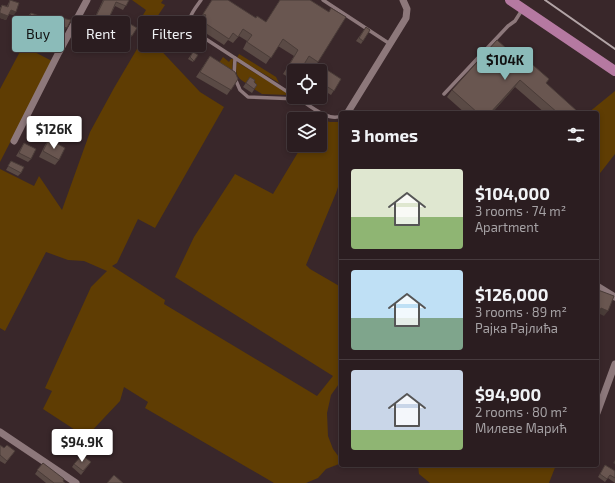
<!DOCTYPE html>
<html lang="en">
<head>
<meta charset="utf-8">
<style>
  body { margin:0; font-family:"Exo 2",sans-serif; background:#332629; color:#f1f3f6; height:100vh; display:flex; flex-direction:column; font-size:15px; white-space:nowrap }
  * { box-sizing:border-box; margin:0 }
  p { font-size:13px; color:#a6a2a5 }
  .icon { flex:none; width:22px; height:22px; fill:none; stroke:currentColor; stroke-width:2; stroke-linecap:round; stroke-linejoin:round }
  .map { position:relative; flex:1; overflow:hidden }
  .drawer { position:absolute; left:339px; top:111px; width:260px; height:356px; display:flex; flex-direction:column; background:#2b1d20; border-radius:4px; box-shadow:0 2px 6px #0003,0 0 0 1px #473b3e }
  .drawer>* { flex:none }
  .top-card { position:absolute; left:12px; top:16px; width:267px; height:36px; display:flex; gap:8px }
  .fabs { position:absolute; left:287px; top:64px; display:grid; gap:8px }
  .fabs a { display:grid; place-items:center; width:40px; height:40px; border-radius:4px; background:#2b1d20; box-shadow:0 2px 6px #0003,0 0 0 1px #473b3e; font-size:20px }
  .price { position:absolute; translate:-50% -34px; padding:0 9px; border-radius:4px; background:#fff; color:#222; font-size:13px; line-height:26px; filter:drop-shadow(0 1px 2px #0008) }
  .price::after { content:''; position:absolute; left:50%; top:24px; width:12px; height:9px; margin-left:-6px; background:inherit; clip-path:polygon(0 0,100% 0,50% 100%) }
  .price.on { background:#8bbbb9; color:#111 }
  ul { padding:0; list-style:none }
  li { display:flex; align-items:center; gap:12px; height:100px; padding:0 12px }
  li+li { border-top:1px solid #473b3e }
  li span { display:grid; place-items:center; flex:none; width:112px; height:80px; border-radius:4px; color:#555 }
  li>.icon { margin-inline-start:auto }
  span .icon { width:48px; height:48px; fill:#fffc; stroke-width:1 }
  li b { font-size:17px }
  h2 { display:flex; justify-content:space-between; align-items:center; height:48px; padding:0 12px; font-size:17px }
  .tag { padding:0 14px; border-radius:4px; background:#2b1d20; box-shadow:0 2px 6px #0003,0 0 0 1px #473b3e; font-size:14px; line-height:36px }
  .tag.on { background:#8bbbb9; color:#111 }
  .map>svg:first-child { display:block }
</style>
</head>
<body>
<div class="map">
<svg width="615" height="483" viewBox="0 0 615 483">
  <rect width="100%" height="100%" fill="#39272a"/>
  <g fill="#5f3d03">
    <polygon points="132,0 163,0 161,3 165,5 157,17 160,19 153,34 153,42 200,92 224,107 155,228 138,219 117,263 112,266 165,300 164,304 317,396 333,376 175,277 194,237 235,174 273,194 300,149 305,150 308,145 320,145 320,124 323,120 330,122 341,122 341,178 336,193 306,265 310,269 341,287 341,381 331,395 327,413 328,436 333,449 339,457 341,457 341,460 340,460 339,464 326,469 318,478 306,483 274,483 145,408 148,402 124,387 120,401 86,437 43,409 52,391 45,388 91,287 107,271 84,261 68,260 46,252 5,331 0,328 0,169 34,186 39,176 62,210 90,132 114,88 147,32 137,25 146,10"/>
    <polygon points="23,46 52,61 0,162 0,89"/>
    <polygon points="239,54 276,77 279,83 237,58"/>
    <polygon points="223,57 229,62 231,59 233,59 232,71 217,66"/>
    <path d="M237 62 286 92 288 95 262 94 254 89 248 80 246 83C236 77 235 73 237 62Z"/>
    <polygon points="615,91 615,154 597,177 597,113 588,113"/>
    <polygon points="418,465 556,465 549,483 430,483 419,474"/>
  </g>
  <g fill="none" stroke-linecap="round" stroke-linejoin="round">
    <g stroke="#8d787b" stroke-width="3.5">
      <path d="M201 0C195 9 185 19 192 30L235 58"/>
      <polyline points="323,0 390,44"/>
      <polyline points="444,94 508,26 515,21 522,10"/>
      <polyline points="294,96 235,58 234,76 240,90 248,97 299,99"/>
      <path d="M298 98C309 105 328 122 341 116"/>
    </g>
    <g stroke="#8d787b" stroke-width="7">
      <polyline points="349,113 348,112 406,18 407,9 403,0"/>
      <polyline points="14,141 59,52 87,0"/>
      <polyline points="597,286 615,297"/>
      <polyline points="597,413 615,364"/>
      <polyline points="0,432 76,483"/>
    </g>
    <polyline stroke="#b579a1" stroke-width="10" points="510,0 615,71"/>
    <polyline stroke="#b2a4a6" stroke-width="2" points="545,0 615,49"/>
  </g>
  <g fill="#5a4a45">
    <polygon points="10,0 14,15 9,14 6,20 0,18 0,8 2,5 7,6"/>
    <polygon points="103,0 129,0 123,10 115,6 109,18 106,21 104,20 98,30 99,33 112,41 104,52 89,42 83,51 74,46 92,18 96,15"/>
    <polygon points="212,0 266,22 280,0 310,0 318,62 313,68 305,63 294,71 294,81 293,82 287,78 288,77 283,74 294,56 278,46 266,64 243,49 247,41 239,36 233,43 228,40 224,45 198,28 201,22 199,20"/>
    <polygon points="31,13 36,30 34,34 23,30 28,16"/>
    <polygon points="62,18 64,31 57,30 59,22"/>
    <polygon points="127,22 137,28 129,40 119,34"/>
    <polygon points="366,27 370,30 361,44 356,41"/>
    <polygon points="165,32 179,41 173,51 158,42"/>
    <polygon points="193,52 198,55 193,62 188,59"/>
    <polygon points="514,55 549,79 546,83 576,113 545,113 515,87 492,113 465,113 447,97 452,90"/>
    <polygon points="210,56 238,79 227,95 196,77"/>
    <polygon points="320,71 341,79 331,95 320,88"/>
    <polygon points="250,77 254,82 257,85 252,93 243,87"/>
    <polygon points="49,139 59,160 55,165 39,157 45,145"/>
    <polygon points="24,143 31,159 28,162 16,156"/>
    <polygon points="11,161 21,173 18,176 6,170"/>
    <polygon points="0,445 4,448 15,451 5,464 0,461"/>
    <polygon points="91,462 81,475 72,467 74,464"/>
    <polygon points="43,463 63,481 65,483 46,483 35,474"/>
    <polygon points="605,465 615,471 615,483 608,478 605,482 598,477"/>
  </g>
  <g fill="#4a3c38">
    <polygon points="11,10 16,12 14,15 8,13"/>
    <polygon points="0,13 8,16 6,20 0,18"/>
    <polygon points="26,26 36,30 34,34 23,30"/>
    <polygon points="60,26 67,28 64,31 57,30"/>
    <polygon points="520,80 515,87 492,113 490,113"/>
    <polygon points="601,308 608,311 604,316 598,313"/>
    <polygon points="615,460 615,464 613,463"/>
  </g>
  <g fill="#695650" stroke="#4a3c38">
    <polygon points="10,0 19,3 16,12 11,10 8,16 0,13 0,11 2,5 8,7"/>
    <polygon points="104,0 129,0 126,6 116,2 109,18 107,17 98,30 101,31 99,33 112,41 107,48 92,38 86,48 77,42 94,15 96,16"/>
    <polygon points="212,0 228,0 256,18 257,16 266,22 280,0 310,0 329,12 331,8 346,17 318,62 309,56 300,71 294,71 294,73 292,72 293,70 288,67 298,50 283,39 271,58 247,42 252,35 243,29 238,37 233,33 229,39 202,21 206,15 203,14"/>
    <polygon points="31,13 42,17 36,30 26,26"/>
    <polygon points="62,18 71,20 67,28 60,26"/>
    <polygon points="127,22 137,28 132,36 122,30"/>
    <polygon points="366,27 370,30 363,41 359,38"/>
    <polygon points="165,32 179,41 176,47 161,38"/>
    <polygon points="497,40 514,55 518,52 549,79 546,83 577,111 576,113 558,113 520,80 490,113 478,113 452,90"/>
    <polygon points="193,52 198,55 194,61 190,57"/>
    <polygon points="210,56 235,72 238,79 231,90 200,72"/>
    <polygon points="321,66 341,79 334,91 320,82 320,71 318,71"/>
    <polygon points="250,77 255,80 254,82 257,85 254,89 246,83"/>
    <polygon points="49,139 65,148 59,160 43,151"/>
    <polygon points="24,143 36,149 31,159 19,153"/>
    <polygon points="11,161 24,167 21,173 8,166"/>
    <polygon points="598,290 614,296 608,311 601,308 597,318 597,291"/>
    <polygon points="0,445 4,448 7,445 15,451 7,461 0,455"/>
    <polygon points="82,455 91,462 83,471 74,464"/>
    <polygon points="43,463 64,479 63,481 65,483 54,483 37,470"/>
    <polygon points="605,465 615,471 615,478 610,475 607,479 600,474"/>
    <polygon points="114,475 123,483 107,483"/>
  </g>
</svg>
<div class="fabs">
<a><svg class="icon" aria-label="locate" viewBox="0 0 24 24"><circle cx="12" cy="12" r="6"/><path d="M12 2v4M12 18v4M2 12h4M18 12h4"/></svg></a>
<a><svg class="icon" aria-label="layers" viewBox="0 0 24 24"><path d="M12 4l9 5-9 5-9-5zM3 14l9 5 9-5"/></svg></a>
</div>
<b class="price on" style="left:505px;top:81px">$104K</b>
<b class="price" style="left:54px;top:150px">$126K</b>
<b class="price" style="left:82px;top:463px">$94.9K</b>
<div class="top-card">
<a class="tag on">Buy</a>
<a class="tag">Rent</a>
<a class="tag">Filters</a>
</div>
<section class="drawer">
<h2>3 homes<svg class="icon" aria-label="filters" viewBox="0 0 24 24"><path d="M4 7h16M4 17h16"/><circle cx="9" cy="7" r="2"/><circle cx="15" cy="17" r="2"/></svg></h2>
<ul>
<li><span style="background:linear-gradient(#dfe7d0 60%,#8fb573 0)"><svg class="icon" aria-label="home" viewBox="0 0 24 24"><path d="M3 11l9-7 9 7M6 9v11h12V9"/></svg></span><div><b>$104,000</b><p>3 rooms · 74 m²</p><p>Apartment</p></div></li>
<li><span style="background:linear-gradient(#bfe0f5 60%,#7fa58c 0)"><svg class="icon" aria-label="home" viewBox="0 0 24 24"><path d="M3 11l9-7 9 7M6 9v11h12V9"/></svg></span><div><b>$126,000</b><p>3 rooms · 89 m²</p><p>Рајка Рајлића</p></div></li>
<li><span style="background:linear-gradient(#c9d6e8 75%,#8fb573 0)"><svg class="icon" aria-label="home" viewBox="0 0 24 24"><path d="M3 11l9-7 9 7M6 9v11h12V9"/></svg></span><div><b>$94,900</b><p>2 rooms · 80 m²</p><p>Милеве Мaрић</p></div></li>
</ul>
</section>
</div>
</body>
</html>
